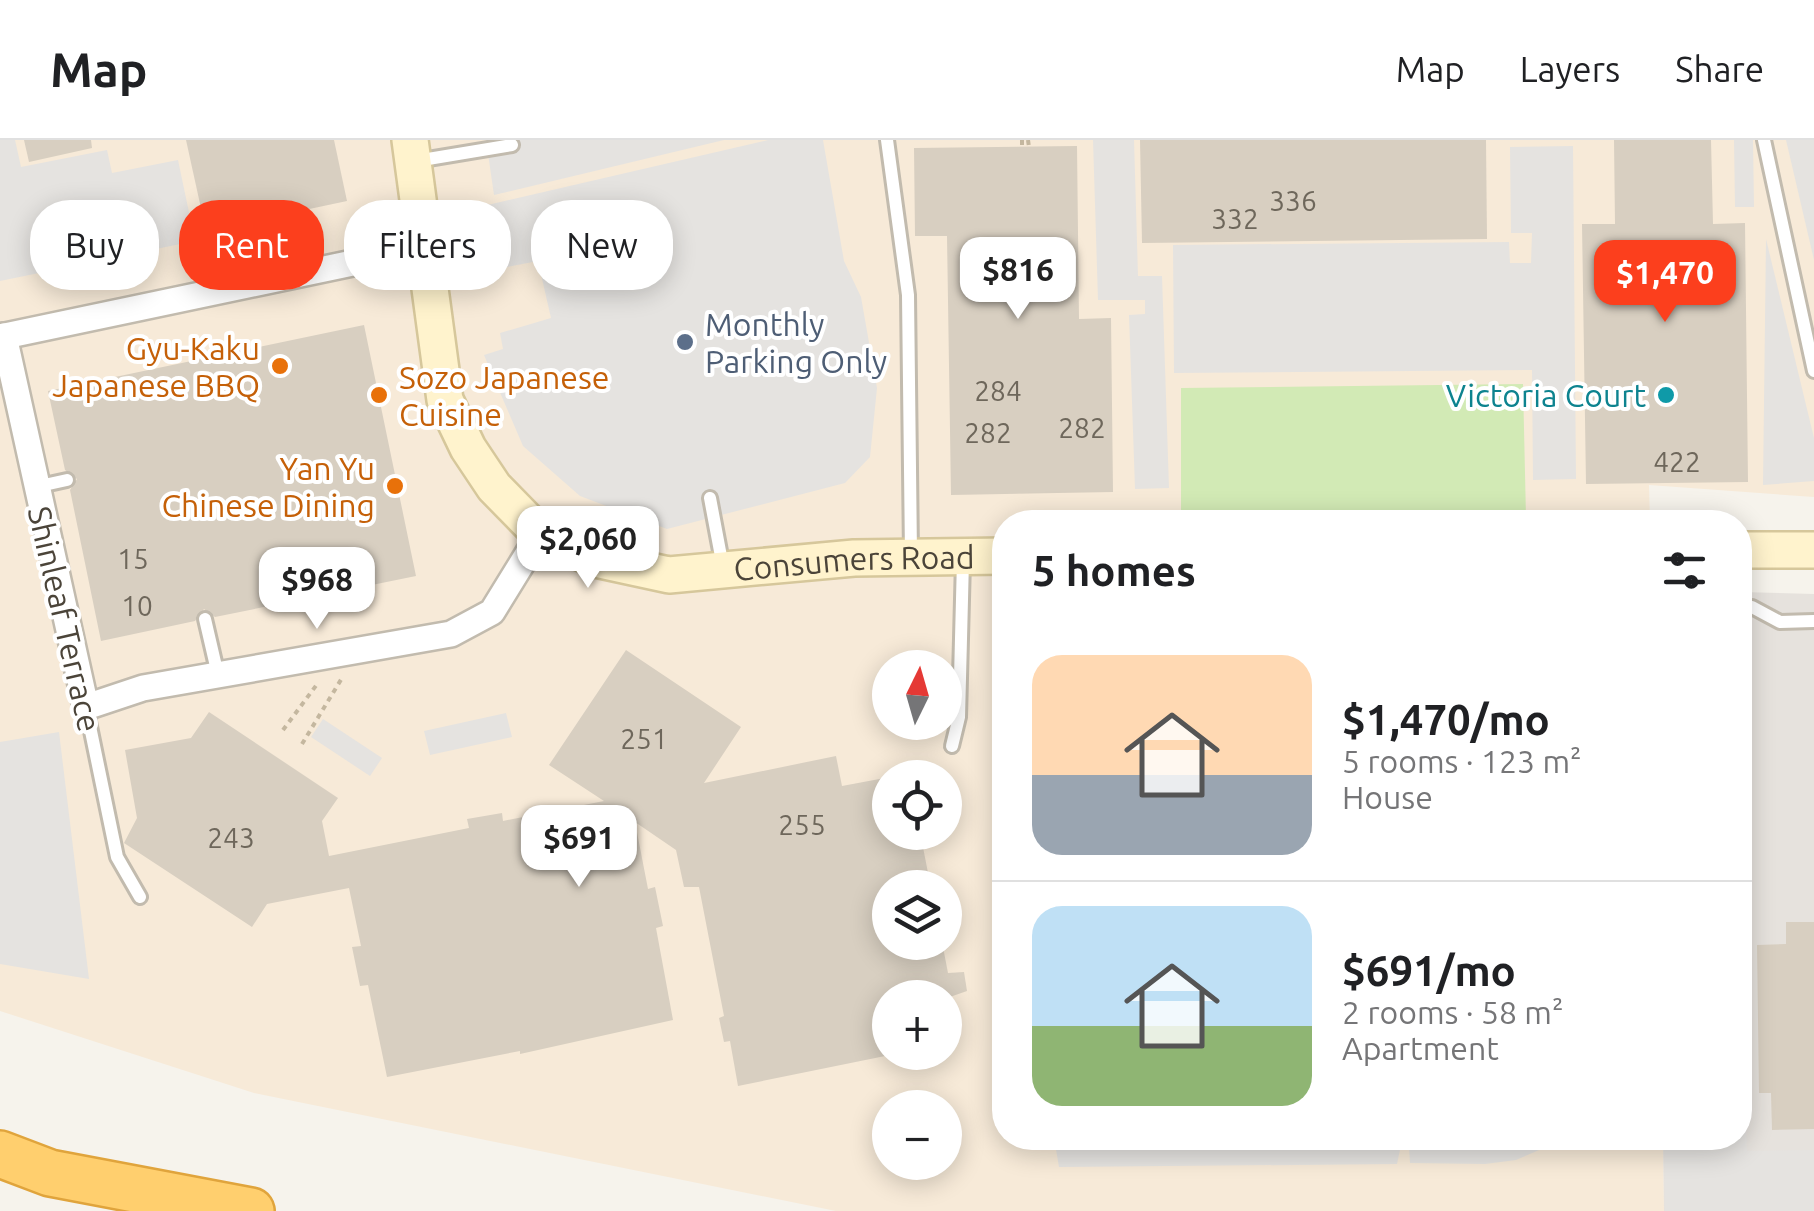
<!DOCTYPE html>
<html lang="en">
<head>
<meta charset="utf-8">
<style>
  body { margin:0; font-family:Ubuntu,sans-serif; background:#f2f2f2; color:#202124; height:100vh; display:flex; flex-direction:column; font-size:38px; white-space:nowrap }
  * { box-sizing:border-box; margin:0 }
  p { font-size:32px; color:#757577 }
  .icon { flex:none; width:55px; height:55px; fill:none; stroke:currentColor; stroke-width:2; stroke-linecap:round; stroke-linejoin:round }
  .map { position:relative; flex:1; overflow:hidden }
  .details { position:absolute; left:992px; top:370px; width:760px; height:640px; display:flex; flex-direction:column; background:#fff; border-radius:40px; box-shadow:0 5px 25px #0003 }
  .details>* { flex:none }
  .hud { position:absolute; left:30px; top:60px; width:812px; height:90px; display:flex; gap:20px }
  .needle { width:65px; rotate:5deg }
  .tools { position:absolute; left:872px; top:510px; display:grid; gap:20px }
  .tools a { display:grid; place-items:center; width:90px; height:90px; border-radius:50%; background:#fff; box-shadow:0 5px 25px #0003; font-size:50px }
  .price { position:absolute; translate:-50% -85px; padding:0 22px; border-radius:20px; background:#fff; color:#222; font-size:32px; line-height:65px; filter:drop-shadow(0 2px 5px #0008) }
  .price::after { content:''; position:absolute; left:50%; top:60px; width:30px; height:22px; margin-left:-15px; background:inherit; clip-path:polygon(0 0,100% 0,50% 100%) }
  .price.on { background:#fc3f1d; color:#fff }
  ul { padding:0; list-style:none }
  li { display:flex; align-items:center; gap:30px; height:250px; padding:0 40px }
  li+li { border-top:2px solid #e0e0e0 }
  li span { display:grid; place-items:center; flex:none; width:280px; height:200px; border-radius:30px; color:#555 }
  li>.icon { margin-inline-start:auto }
  span .icon { width:120px; height:120px; fill:#fffc; stroke-width:1 }
  li b { font-size:42px }
  h2 { display:flex; justify-content:space-between; align-items:center; height:120px; padding:0 40px; font-size:42px }
  .tag { padding:0 35px; border-radius:40px; background:#fff; box-shadow:0 5px 25px #0003; font-size:35px; line-height:90px }
  .tag.on { background:#fc3f1d; color:#fff }
  header { display:flex; align-items:center; gap:60px; box-sizing:border-box; height:140px; padding:0 50px; background:#fff; border-bottom:2px solid #e0e0e0 }
  header strong { font-size:48px }
  nav { display:flex; gap:55px; margin-inline-start:auto; font-size:35px }
  .map>svg:first-child { display:block }
</style>
</head>
<body>
<header>
<strong>Map</strong>
<nav><a>Map</a><a>Layers</a><a>Share</a></nav>
</header>
<div class="map">
<svg width="1814" height="1071" viewBox="0 0 1814 1071">
  <rect width="100%" height="100%" fill="#f6f3ec"/>
  <path fill="#f7ead8" fill-rule="evenodd" d="M0 0H1814V357L1649 345 1650 382H1005V998H1663L1664 1071H836L254 953 0 871ZM890 528H945V582H890ZM890 638H945V692H890ZM890 748H945V802H890ZM890 858H945V912H890ZM890 968H945V1022H890Z"/>
  <polygon fill="#e6e2dd" points="1740,452 1814,454 1814,1071 1664,1071 1663,998 1740,998"/>
  <polygon fill="#d2eab5" points="1523,244 1526,377 1181,382 1181,248"/>
  <g fill="#e5e3e0">
    <polygon points="0,0 15,0 21,27 107,10 112,33 178,20 195,101 0,141"/>
    <polygon points="486,0 724,0 494,55"/>
    <polygon points="768,0 823,0 844,121 861,157 877,248 870,317 845,343 667,389 580,356 523,306 484,215 503,209 500,193 551,178 538,121 492,130 489,114 470,118 466,89 480,87 479,67"/>
    <polygon points="1093,0 1134,0 1138,136 1162,136 1169,348 1135,349 1129,175 1145,174 1145,160 1098,160"/>
    <polygon points="1734,0 1753,0 1754,67 1735,67"/>
    <polygon points="1786,0 1814,0 1814,120"/>
    <polygon points="1573,6 1576,339 1533,340 1532,230 1174,233 1173,105 1509,102 1510,123 1531,123 1532,93 1511,93 1510,7"/>
    <polygon points="1766,99 1814,298 1814,341 1763,345"/>
    <polygon points="998,479 1005,479 1005,700 1001,674"/>
    <polygon points="506,573 512,597 430,615 424,591"/>
    <polygon points="323,579 382,618 370,636 311,597"/>
    <polygon points="59,592 89,839 0,824 0,602"/>
    <polygon points="1740,806 1747,1011 1814,1010 1814,1071 1665,1071 1664,998 1740,998"/>
    <polygon points="1054,998 1567,998 1516,1020 1485,1024 1410,1023 1409,1007 1401,1005 1397,1024 1059,1027"/>
  </g>
  <g fill="#d8cfc1">
    <polygon points="24,0 91,0 92,8 29,22"/>
    <polygon points="186,0 334,0 347,61 206,91"/>
    <polygon points="1140,0 1486,0 1487,99 1142,103"/>
    <polygon points="1614,0 1711,0 1713,84 1745,83 1748,342 1586,344 1582,84 1615,84"/>
    <polygon points="1077,6 1079,179 1111,178 1113,352 951,355 947,96 915,96 914,8"/>
    <polygon points="364,185 416,436 215,477 204,469 195,481 101,501 70,350 77,339 65,330 48,251"/>
    <polygon points="626,510 741,587 704,643 836,616 842,646 890,637 890,692 920,692 931,748 890,748 890,802 942,802 948,833 964,832 967,851 947,858 890,858 890,915 738,946 730,901 724,902 719,878 724,876 699,747 684,747 676,710 635,682 648,749 655,747 663,786 656,788 673,880 520,914 520,911 387,937 368,845 360,846 352,807 361,806 349,748 267,764 252,787 124,703 137,678 125,610 191,598 209,572 338,658 322,681 329,716 469,688 467,679 502,673 503,681 604,661 549,625"/>
    <polygon points="1786,782 1814,782 1814,989 1772,990 1771,953 1759,953 1757,805 1786,804"/>
  </g>
  <g fill="none" stroke-linecap="round" stroke-linejoin="round">
    <g stroke="#c2bbae" stroke-width="18">
      <g id="lane">
        <polyline points="887,0 908,155 911,415"/>
        <polyline points="1764,0 1814,231"/>
        <polyline points="416,21 512,5"/>
        <polyline points="35,347 67,340"/>
        <polyline points="710,358 723,427"/>
        <polyline points="1752,467 1780,482 1814,481"/>
        <polyline points="205,479 218,535"/>
        <polyline points="86,567 117,717 140,757"/>
        <polyline points="952,606 959,577 963,420"/>
      </g>
    </g>
    <g stroke="#c2bbae" stroke-width="30">
      <g id="street">
        <polyline points="4,196 86,567 143,548 451,494 492,472 540,394"/>
        <polyline points="0,197 424,108"/>
      </g>
    </g>
    <g stroke="#d6c79b" stroke-width="40">
      <g id="secondary">
        <path id="s1" d="M410 0 445 260 468 308 494 347 540 394 595 419 669 435 854 418 1005 416"/>
        <polyline points="1740,410 1814,410"/>
      </g>
    </g>
    <g stroke="#e0a43c" stroke-width="50">
      <polyline id="highway" points="0,1014 50,1033 251,1071"/>
    </g>
    <g stroke="#c4b79f" stroke-width="4" stroke-dasharray="5 5" stroke-linecap="butt">
      <polyline points="1022,0 1022,7"/>
      <polyline points="1028,0 1029,7"/>
      <polyline points="283,590 318,543"/>
      <polyline points="302,604 342,538"/>
    </g>
    <use href="#lane" stroke="#fff" stroke-width="12"/>
    <use href="#street" stroke="#fff" stroke-width="25"/>
    <use href="#secondary" stroke="#fff3cd" stroke-width="35"/>
    <use href="#highway" stroke="#ffcf6e" stroke-width="45"/>
  </g>
  <circle fill="#5c6f8a" stroke="#fff" stroke-width="4" cx="685" cy="202" r="10"/>
  <g fill="#e8710a" stroke="#fff" stroke-width="4">
    <circle cx="280" cy="226" r="10"/>
    <circle cx="379" cy="255" r="10"/>
    <circle cx="395" cy="346" r="10"/>
  </g>
  <circle fill="#0f9aa8" stroke="#fff" stroke-width="4" cx="1666" cy="255" r="10"/>
  <g text-anchor="middle" dominant-baseline="central" stroke-width="8" stroke-linejoin="round" paint-order="stroke">
    <g font-size="28" fill="#6e675b">
      <text x="1293" y="60">336</text>
      <text x="1235" y="78">332</text>
      <text x="998" y="250">284</text>
      <text x="1082" y="287">282</text>
      <text x="988" y="292">282</text>
      <text x="1677" y="321">422</text>
      <text x="133" y="418">15</text>
      <text x="137" y="465">10</text>
      <text x="644" y="598">251</text>
      <text x="802" y="684">255</text>
      <text x="231" y="697">243</text>
    </g>
    <g font-size="32" fill="#4e5e75" stroke="#fff" text-anchor="start">
      <text x="705" y="184">Monthly<tspan x="705" dy="37">Parking Only</tspan></text>
    </g>
    <g font-size="32" fill="#c56008" stroke="#fff" text-anchor="end">
      <text x="260" y="208">Gyu-Kaku<tspan x="260" dy="37">Japanese BBQ</tspan></text>
      <text x="399" y="237" text-anchor="start">Sozo Japanese<tspan x="399" dy="37">Cuisine</tspan></text>
      <text x="375" y="328">Yan Yu<tspan x="375" dy="37">Chinese Dining</tspan></text>
    </g>
    <g font-size="32" fill="#0d838f" stroke="#fff" text-anchor="end">
      <text x="1646" y="255">Victoria Court</text>
    </g>
    <g font-size="32" fill="#4b4439" stroke="#fff">
      <text stroke="none"><textPath href="#s1" startOffset="750">Consumers Road</textPath></text>
      <text transform="translate(65 479) rotate(77)">Shinleaf Terrace</text>
    </g>
  </g>
</svg>
<div class="tools">
<a><svg class="needle" viewBox="-14 -14 28 28"><path d="M0-13l5 13h-10z" fill="#e53935"/><path d="M0 13l5-13h-10z" fill="#757577"/></svg></a>
<a><svg class="icon" aria-label="locate" viewBox="0 0 24 24"><circle cx="12" cy="12" r="6"/><path d="M12 2v4M12 18v4M2 12h4M18 12h4"/></svg></a>
<a><svg class="icon" aria-label="layers" viewBox="0 0 24 24"><path d="M12 4l9 5-9 5-9-5zM3 14l9 5 9-5"/></svg></a>
<a>+</a>
<a>−</a>
</div>
<b class="price" style="left:1018px;top:182px">$816</b>
<b class="price on" style="left:1665px;top:185px">$1,470</b>
<b class="price" style="left:588px;top:451px">$2,060</b>
<b class="price" style="left:317px;top:492px">$968</b>
<b class="price" style="left:579px;top:750px">$691</b>
<div class="hud">
<a class="tag">Buy</a>
<a class="tag on">Rent</a>
<a class="tag">Filters</a>
<a class="tag">New</a>
</div>
<section class="details">
<h2>5 homes<svg class="icon" aria-label="filters" viewBox="0 0 24 24"><path d="M4 7h16M4 17h16"/><circle cx="9" cy="7" r="2"/><circle cx="15" cy="17" r="2"/></svg></h2>
<ul>
<li><span style="background:linear-gradient(#ffd9b3 60%,#9aa5b1 0)"><svg class="icon" aria-label="home" viewBox="0 0 24 24"><path d="M3 11l9-7 9 7M6 9v11h12V9"/></svg></span><div><b>$1,470/mo</b><p>5 rooms · 123 m²</p><p>House</p></div></li>
<li><span style="background:linear-gradient(#bfe0f5 60%,#8fb573 0)"><svg class="icon" aria-label="home" viewBox="0 0 24 24"><path d="M3 11l9-7 9 7M6 9v11h12V9"/></svg></span><div><b>$691/mo</b><p>2 rooms · 58 m²</p><p>Apartment</p></div></li>
</ul>
</section>
</div>
</body>
</html>
